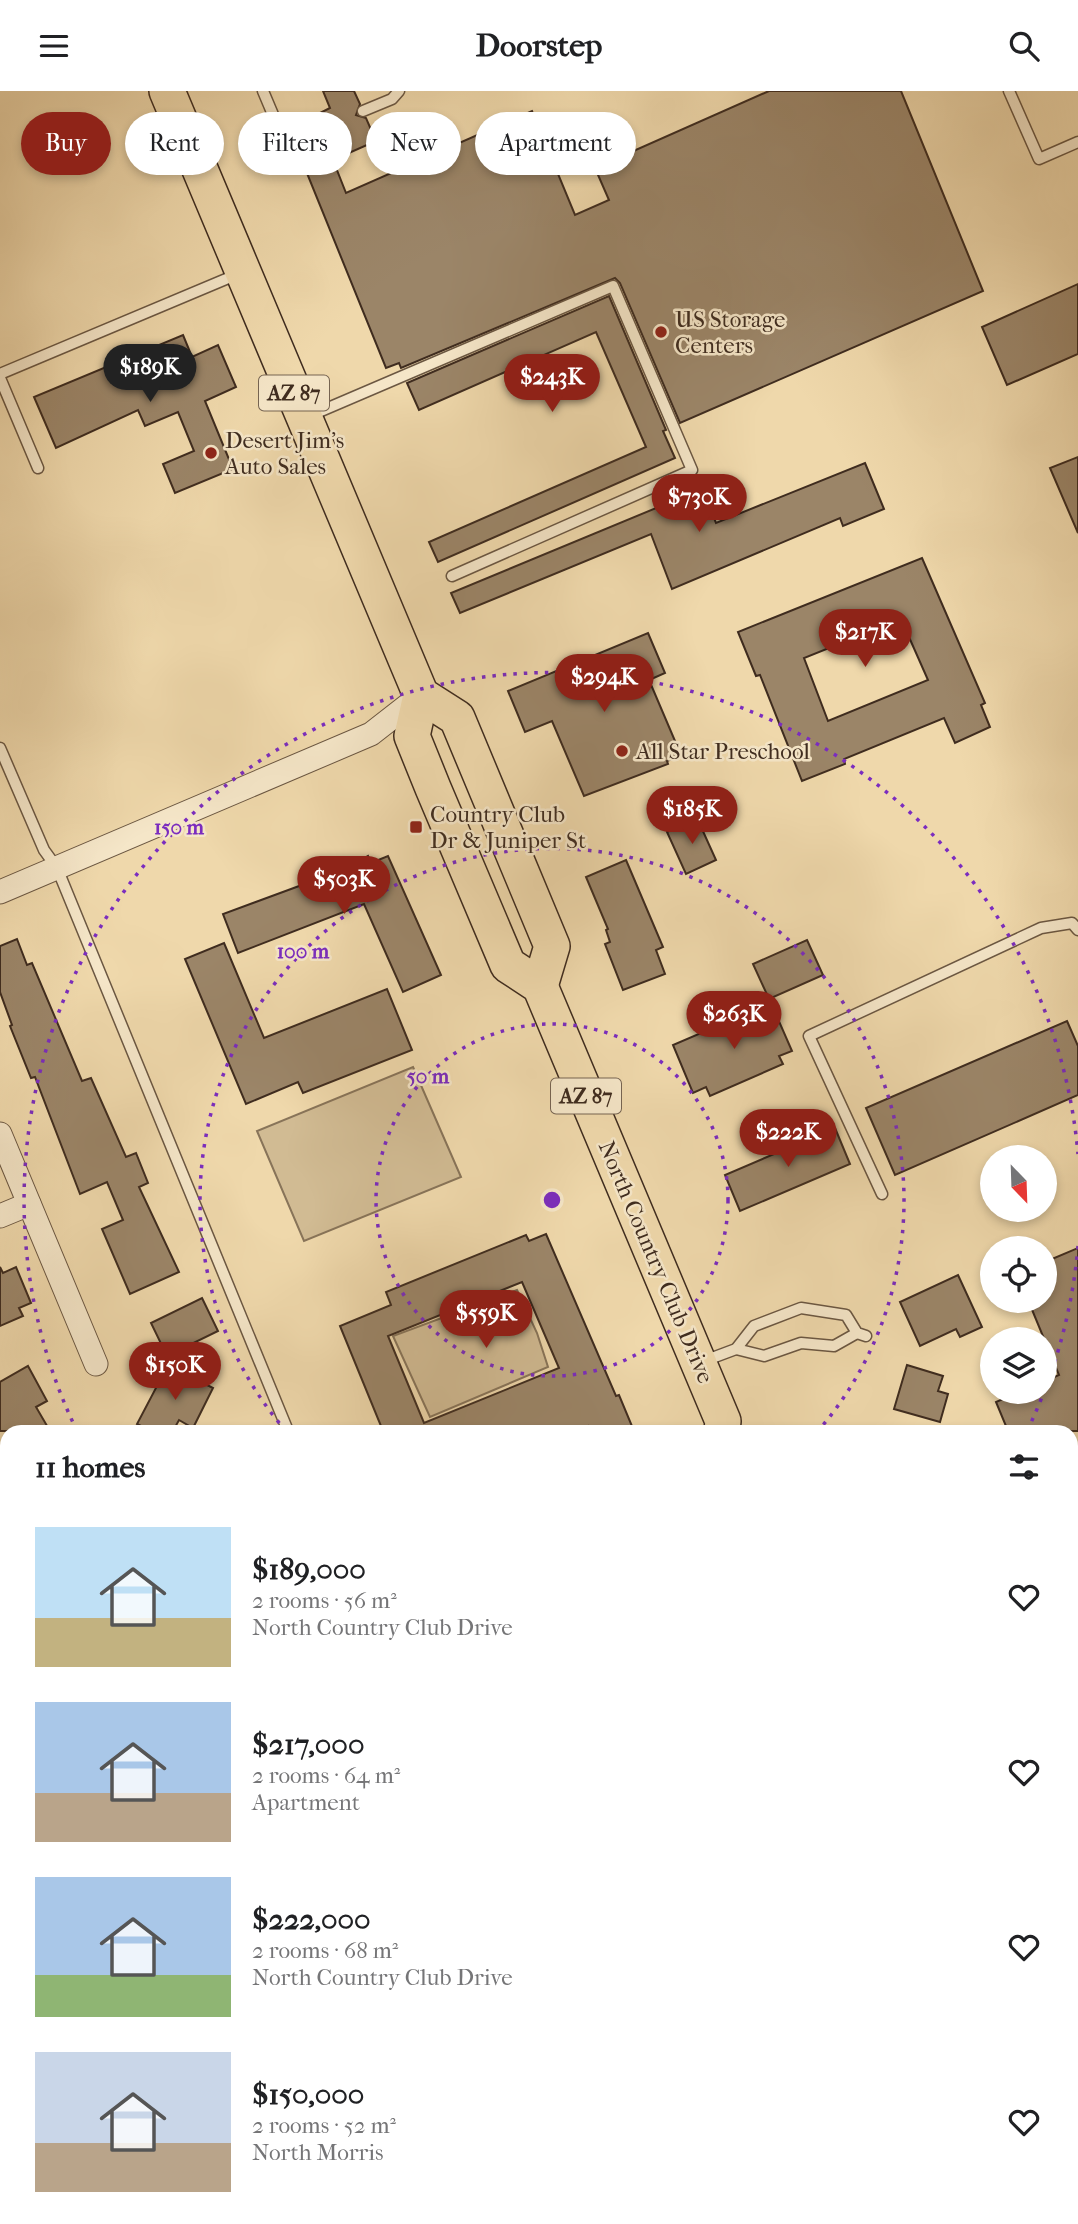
<!DOCTYPE html>
<html lang="en">
<head>
<meta charset="utf-8">
<style>
  body { margin:0; font-family:"IM FELL French Canon",serif; background:#f2f2f2; color:#202124; height:100vh; display:flex; flex-direction:column; font-size:26px; white-space:nowrap }
  * { box-sizing:border-box; margin:0 }
  p { font-size:23px; color:#757577 }
  .icon { flex:none; width:38px; height:38px; fill:none; stroke:currentColor; stroke-width:2; stroke-linecap:round; stroke-linejoin:round }
  .map { position:relative; flex:1; overflow:hidden }
  .sheet { position:absolute; left:0px; top:1334px; width:1078px; height:800px; display:flex; flex-direction:column; background:#fff; border-radius:21px 21px 0 0; box-shadow:0 4px 10px #0003 }
  .sheet>* { flex:none }
  .hud { position:absolute; left:21px; top:21px; width:700px; height:63px; display:flex; gap:14px }
  .needle { width:46px; rotate:157deg }
  .buttons { position:absolute; left:980px; top:1054px; display:grid; gap:14px }
  .buttons a { display:grid; place-items:center; width:77px; height:77px; border-radius:50%; background:#fff; box-shadow:0 4px 10px #0003; font-size:35px }
  .price { position:absolute; translate:-50% -60px; padding:0 16px; border-radius:24px; background:#8f2418; color:#fff; font-size:23px; line-height:46px; filter:drop-shadow(0 2px 4px #0008) }
  .price::after { content:''; position:absolute; left:50%; top:42px; width:21px; height:16px; margin-left:-10px; background:inherit; clip-path:polygon(0 0,100% 0,50% 100%) }
  .price.on { background:#222; color:#fff }
  ul { padding:0; list-style:none }
  li { display:flex; align-items:center; gap:21px; height:175px; padding:0 35px }
  li span { display:grid; place-items:center; flex:none; width:196px; height:140px; border-radius:0px; color:#555 }
  li>.icon { margin-inline-start:auto }
  span .icon { width:84px; height:84px; fill:#fffc; stroke-width:1 }
  li b { font-size:30px }
  h2 { display:flex; justify-content:space-between; align-items:center; height:84px; padding:0 35px; font-size:30px }
  .pill { padding:0 24px; border-radius:32px; background:#fff; box-shadow:0 4px 10px #0003; font-size:24px; line-height:63px }
  .pill.on { background:#8f2418; color:#fff }
  header { display:flex; justify-content:space-between; align-items:center; height:91px; padding:0 35px; background:#fff; font-size:32px; font-weight:700 }
  .map>svg:first-child { display:block }
</style>
</head>
<body>
<header><svg class="icon" aria-label="menu" viewBox="0 0 24 24"><path d="M4 6h16M4 12h16M4 18h16"/></svg>Doorstep<svg class="icon" aria-label="search" viewBox="0 0 24 24"><circle cx="10" cy="10" r="6"/><path d="M15 15l6 6"/></svg></header>
<div class="map">
<svg width="1078" height="2133" viewBox="0 0 1078 2133">
  <rect width="100%" height="100%" fill="#efd8ab"/>
  <filter id="stains"><feTurbulence type="fractalNoise" baseFrequency=".00286" numOctaves="4"/><feColorMatrix values="0 0 0 0 .2 0 0 0 0 .09 0 0 0 0 .02 0 0 0 .5 -.17"/></filter>
  <radialGradient id="worn" r=".72"><stop offset=".6" stop-color="#630" stop-opacity="0"/><stop offset="1" stop-color="#630" stop-opacity=".3"/></radialGradient>
  <g fill="#d1bb93" stroke="#887459" stroke-width="2">
    <polygon points="413,976 461,1086 304,1150 257,1040"/>
    <polygon points="517,1199 537,1242 548,1276 430,1326 393,1245"/>
  </g>
  <g fill="#9b8568" stroke="#3f2c1f" stroke-width="2" fill-rule="evenodd">
    <polygon points="323,0 354,0 360,13 356,24 366,27 376,50 333,69 346,102 532,20 575,124 609,109 595,77 769,0 901,0 983,200 680,332 620,192 615,187 401,277 399,272 386,277 300,65 321,56 317,48 322,42 316,34 321,31 318,23 330,17"/>
    <polygon points="1078,193 1078,263 1007,294 982,236"/>
    <polygon points="609,205 666,339 663,340 675,367 438,471 429,451 646,356 596,241 419,319 407,292"/>
    <polygon points="183,244 192,266 218,254 236,296 205,310 233,378 175,402 163,373 194,360 178,321 145,335 138,319 56,357 34,306"/>
    <polygon points="1078,366 1078,442 1050,377"/>
    <polygon points="865,372 884,418 843,435 840,427 672,498 651,443 460,522 451,502 702,398 716,432"/>
    <path d="M922 467 985 612 981 614 990 636 955 652 944 627 844 668 845 673 802 690 760 584 756 585 738 541ZM901 528 928 589 828 630 804 567Z"/>
    <polygon points="648,542 665,582 649,589 681,664 667,670 668,673 584,705 552,630 525,641 508,600"/>
    <polygon points="697,727 716,769 686,783 667,741"/>
    <polygon points="368,765 371,772 388,765 441,884 403,901 364,813 238,862 223,823 348,777"/>
    <polygon points="626,769 663,856 656,859 665,883 623,899 605,853 610,851 606,839 608,838 586,786"/>
    <polygon points="17,848 27,874 32,872 82,990 91,987 126,1066 136,1062 148,1092 139,1096 179,1181 130,1203 102,1138 123,1129 107,1091 80,1103 35,986 31,987 10,935 12,934 0,901 0,855"/>
    <polygon points="807,849 823,884 769,908 753,873"/>
    <polygon points="224,852 264,947 387,898 412,959 303,1002 298,991 246,1013 185,868"/>
    <polygon points="771,912 792,960 779,965 783,973 710,1005 706,996 693,1002 673,954"/>
    <polygon points="1067,930 1078,955 1078,1004 895,1084 866,1017"/>
    <polygon points="835,1037 850,1073 740,1120 725,1084"/>
    <path d="M546 1143 616 1305 619 1304 634 1340H590L588 1335 574 1340H383L340 1235 391 1214 386 1201 526 1144 529 1150ZM522 1191 559 1277 424 1332 388 1245Z"/>
    <polygon points="1078,1157 1078,1340 1008,1340 996,1311 1021,1300 1045,1300 1045,1290 1059,1284 1028,1209 1045,1209 1045,1171"/>
    <polygon points="0,1176 3,1182 16,1176 31,1212 19,1217 23,1225 0,1235"/>
    <polygon points="958,1184 982,1236 960,1246 956,1238 920,1255 900,1211"/>
    <polygon points="202,1207 218,1240 167,1265 151,1232"/>
    <polygon points="168,1274 213,1297 193,1337 179,1329 173,1340 151,1340 137,1333"/>
    <polygon points="907,1274 943,1285 938,1300 948,1303 940,1331 894,1318"/>
    <polygon points="28,1275 47,1310 36,1316 50,1340 0,1340 0,1291"/>
  </g>
  <g fill="none" stroke-linecap="round" stroke-linejoin="round">
    <g stroke="#6b5742" stroke-width="13">
      <g id="service">
        <polyline points="263,0 282,45 295,48 314,41"/>
        <polyline points="1009,0 1039,68 1078,51"/>
        <polyline points="363,20 392,8 399,0"/>
        <polyline points="0,283 238,183"/>
        <polyline points="0,287 38,377"/>
        <polyline points="307,326 613,195 692,379 452,485"/>
        <polyline points="0,657 44,759 57,777 288,1340"/>
        <polyline points="882,1103 809,945 1041,837 1072,832 1078,839"/>
        <polyline points="736,1258 764,1265 801,1252 834,1255 857,1242"/>
        <polyline points="704,1270 736,1258 754,1235 801,1217 846,1224 857,1242 866,1245"/>
        <polyline points="0,1410 7,1413"/>
        <polyline points="1071,1578 1078,1587"/>
        <polyline points="1071,1853 1078,1850"/>
        <polyline points="0,1946 7,1963"/>
        <polyline points="75,2126 77,2133"/>
        <polyline points="412,2126 415,2133"/>
      </g>
    </g>
    <g stroke="#6b5742" stroke-width="25">
      <g id="minor">
        <polyline points="0,801 371,643 421,604"/>
        <polyline points="0,1043 96,1273"/>
        <polyline points="0,1125 29,1113"/>
        <polyline points="0,1584 7,1596"/>
      </g>
    </g>
    <g stroke="#3f2c1f" stroke-width="38">
      <g id="primary">
        <polyline points="167,0 421,604 457,627 552,855 540,895"/>
        <polyline points="421,604 412,645 433,697 508,874 540,895 723,1330 722,1340"/>
        <polyline points="1071,1681 1078,1678"/>
        <polyline points="1071,1749 1078,1746"/>
        <polyline points="1071,2099 1078,2116"/>
        <polyline points="1019,2126 1022,2133"/>
        <polyline points="99,2133 115,2126"/>
      </g>
    </g>
    <use href="#service" stroke="#f5e6c8" stroke-width="10"/>
    <use href="#minor" stroke="#f5e6c8" stroke-width="23"/>
    <use href="#primary" stroke="#efd8ab" stroke-width="35"/>
  </g>
  <g fill="none" stroke="#7b2cbf" stroke-width="3.5" stroke-dasharray="3.5 7">
    <circle cx="552" cy="1109" r="176"/>
    <path d="M286 1340A352 352 0 1 1 818 1340"/>
    <path d="M1078 1155A528 528 0 0 1 1027 1340M77 1340A528 528 0 1 1 1078 1063"/>
  </g>
  <g fill="#8f2418" stroke="#f5e6c8" stroke-width="2.5">
    <circle cx="661" cy="241" r="7"/>
    <circle cx="211" cy="362" r="7"/>
    <circle cx="622" cy="660" r="7"/>
    <rect x="409" y="729" width="14" height="14" rx="3.5"/>
  </g>
  <g text-anchor="middle" dominant-baseline="central" stroke-width="5" stroke-linejoin="round" paint-order="stroke">
    <g fill="#f5e6c8" stroke="#766452" stroke-width="2">
      <rect x="259" y="284.5" width="70" height="35" rx="5"/>
      <rect x="551" y="987.5" width="70" height="35" rx="5"/>
    </g>
    <g font-size="21" font-weight="bold" fill="#3f2c1f">
      <text x="294" y="302">AZ 87</text>
      <text x="586" y="1005">AZ 87</text>
    </g>
    <g font-size="23" fill="#3f2c1f" stroke="#f5e6c8" text-anchor="start">
      <text x="675" y="228">US Storage<tspan x="675" dy="26">Centers</tspan></text>
      <text x="225" y="349">Desert Jim's<tspan x="225" dy="26">Auto Sales</tspan></text>
      <text x="636" y="660">All Star Preschool</text>
      <text x="430" y="723">Country Club<tspan x="430" dy="26">Dr &amp; Juniper St</tspan></text>
    </g>
    <g font-size="23" fill="#3f2c1f" stroke="#f5e6c8">
      <text transform="translate(656 1171) rotate(67)">North Country Club Drive</text>
    </g>
  </g>
  <circle cx="552" cy="1109" r="10" fill="#7b2cbf" stroke="#f5e6c8" stroke-width="3.5"/>
  <g font-size="21" text-anchor="middle" font-weight="bold" fill="#7b2cbf" stroke="#f5e6c8" stroke-width="5" stroke-linejoin="round" paint-order="stroke">
    <text x="179" y="743">150 m</text>
    <text x="303" y="867">100 m</text>
    <text x="428" y="992">50 m</text>
  </g>
  <rect width="100%" height="100%" filter="url(#stains)"/>
  <rect width="100%" height="100%" fill="url(#worn)"/>
</svg>
<div class="buttons">
<a><svg class="needle" viewBox="-14 -14 28 28"><path d="M0-13l5 13h-10z" fill="#e53935"/><path d="M0 13l5-13h-10z" fill="#757577"/></svg></a>
<a><svg class="icon" aria-label="locate" viewBox="0 0 24 24"><circle cx="12" cy="12" r="6"/><path d="M12 2v4M12 18v4M2 12h4M18 12h4"/></svg></a>
<a><svg class="icon" aria-label="layers" viewBox="0 0 24 24"><path d="M12 4l9 5-9 5-9-5zM3 14l9 5 9-5"/></svg></a>
</div>
<b class="price on" style="left:150px;top:313px">$189K</b>
<b class="price" style="left:552px;top:323px">$243K</b>
<b class="price" style="left:699px;top:443px">$730K</b>
<b class="price" style="left:865px;top:578px">$217K</b>
<b class="price" style="left:604px;top:623px">$294K</b>
<b class="price" style="left:692px;top:755px">$185K</b>
<b class="price" style="left:344px;top:825px">$503K</b>
<b class="price" style="left:734px;top:960px">$263K</b>
<b class="price" style="left:788px;top:1078px">$222K</b>
<b class="price" style="left:486px;top:1259px">$559K</b>
<b class="price" style="left:175px;top:1311px">$150K</b>
<div class="hud">
<a class="pill on">Buy</a>
<a class="pill">Rent</a>
<a class="pill">Filters</a>
<a class="pill">New</a>
<a class="pill">Apartment</a>
</div>
<section class="sheet">
<h2>11 homes<svg class="icon" aria-label="filters" viewBox="0 0 24 24"><path d="M4 7h16M4 17h16"/><circle cx="9" cy="7" r="2"/><circle cx="15" cy="17" r="2"/></svg></h2>
<ul>
<li><span style="background:linear-gradient(#bfe0f5 65%,#c2b280 0)"><svg class="icon" aria-label="home" viewBox="0 0 24 24"><path d="M3 11l9-7 9 7M6 9v11h12V9"/></svg></span><div><b>$189,000</b><p>2 rooms · 56 m²</p><p>North Country Club Drive</p></div><svg class="icon" aria-label="heart" viewBox="0 0 24 24"><path d="M12 20l-8-8c-3-5 5-10 8-4 3-6 11-1 8 4z"/></svg></li>
<li><span style="background:linear-gradient(#a9c7e8 65%,#b9a48a 0)"><svg class="icon" aria-label="home" viewBox="0 0 24 24"><path d="M3 11l9-7 9 7M6 9v11h12V9"/></svg></span><div><b>$217,000</b><p>2 rooms · 64 m²</p><p>Apartment</p></div><svg class="icon" aria-label="heart" viewBox="0 0 24 24"><path d="M12 20l-8-8c-3-5 5-10 8-4 3-6 11-1 8 4z"/></svg></li>
<li><span style="background:linear-gradient(#a9c7e8 70%,#8fb573 0)"><svg class="icon" aria-label="home" viewBox="0 0 24 24"><path d="M3 11l9-7 9 7M6 9v11h12V9"/></svg></span><div><b>$222,000</b><p>2 rooms · 68 m²</p><p>North Country Club Drive</p></div><svg class="icon" aria-label="heart" viewBox="0 0 24 24"><path d="M12 20l-8-8c-3-5 5-10 8-4 3-6 11-1 8 4z"/></svg></li>
<li><span style="background:linear-gradient(#c9d6e8 65%,#b9a48a 0)"><svg class="icon" aria-label="home" viewBox="0 0 24 24"><path d="M3 11l9-7 9 7M6 9v11h12V9"/></svg></span><div><b>$150,000</b><p>2 rooms · 52 m²</p><p>North Morris</p></div><svg class="icon" aria-label="heart" viewBox="0 0 24 24"><path d="M12 20l-8-8c-3-5 5-10 8-4 3-6 11-1 8 4z"/></svg></li>
</ul>
</section>
</div>
</body>
</html>
